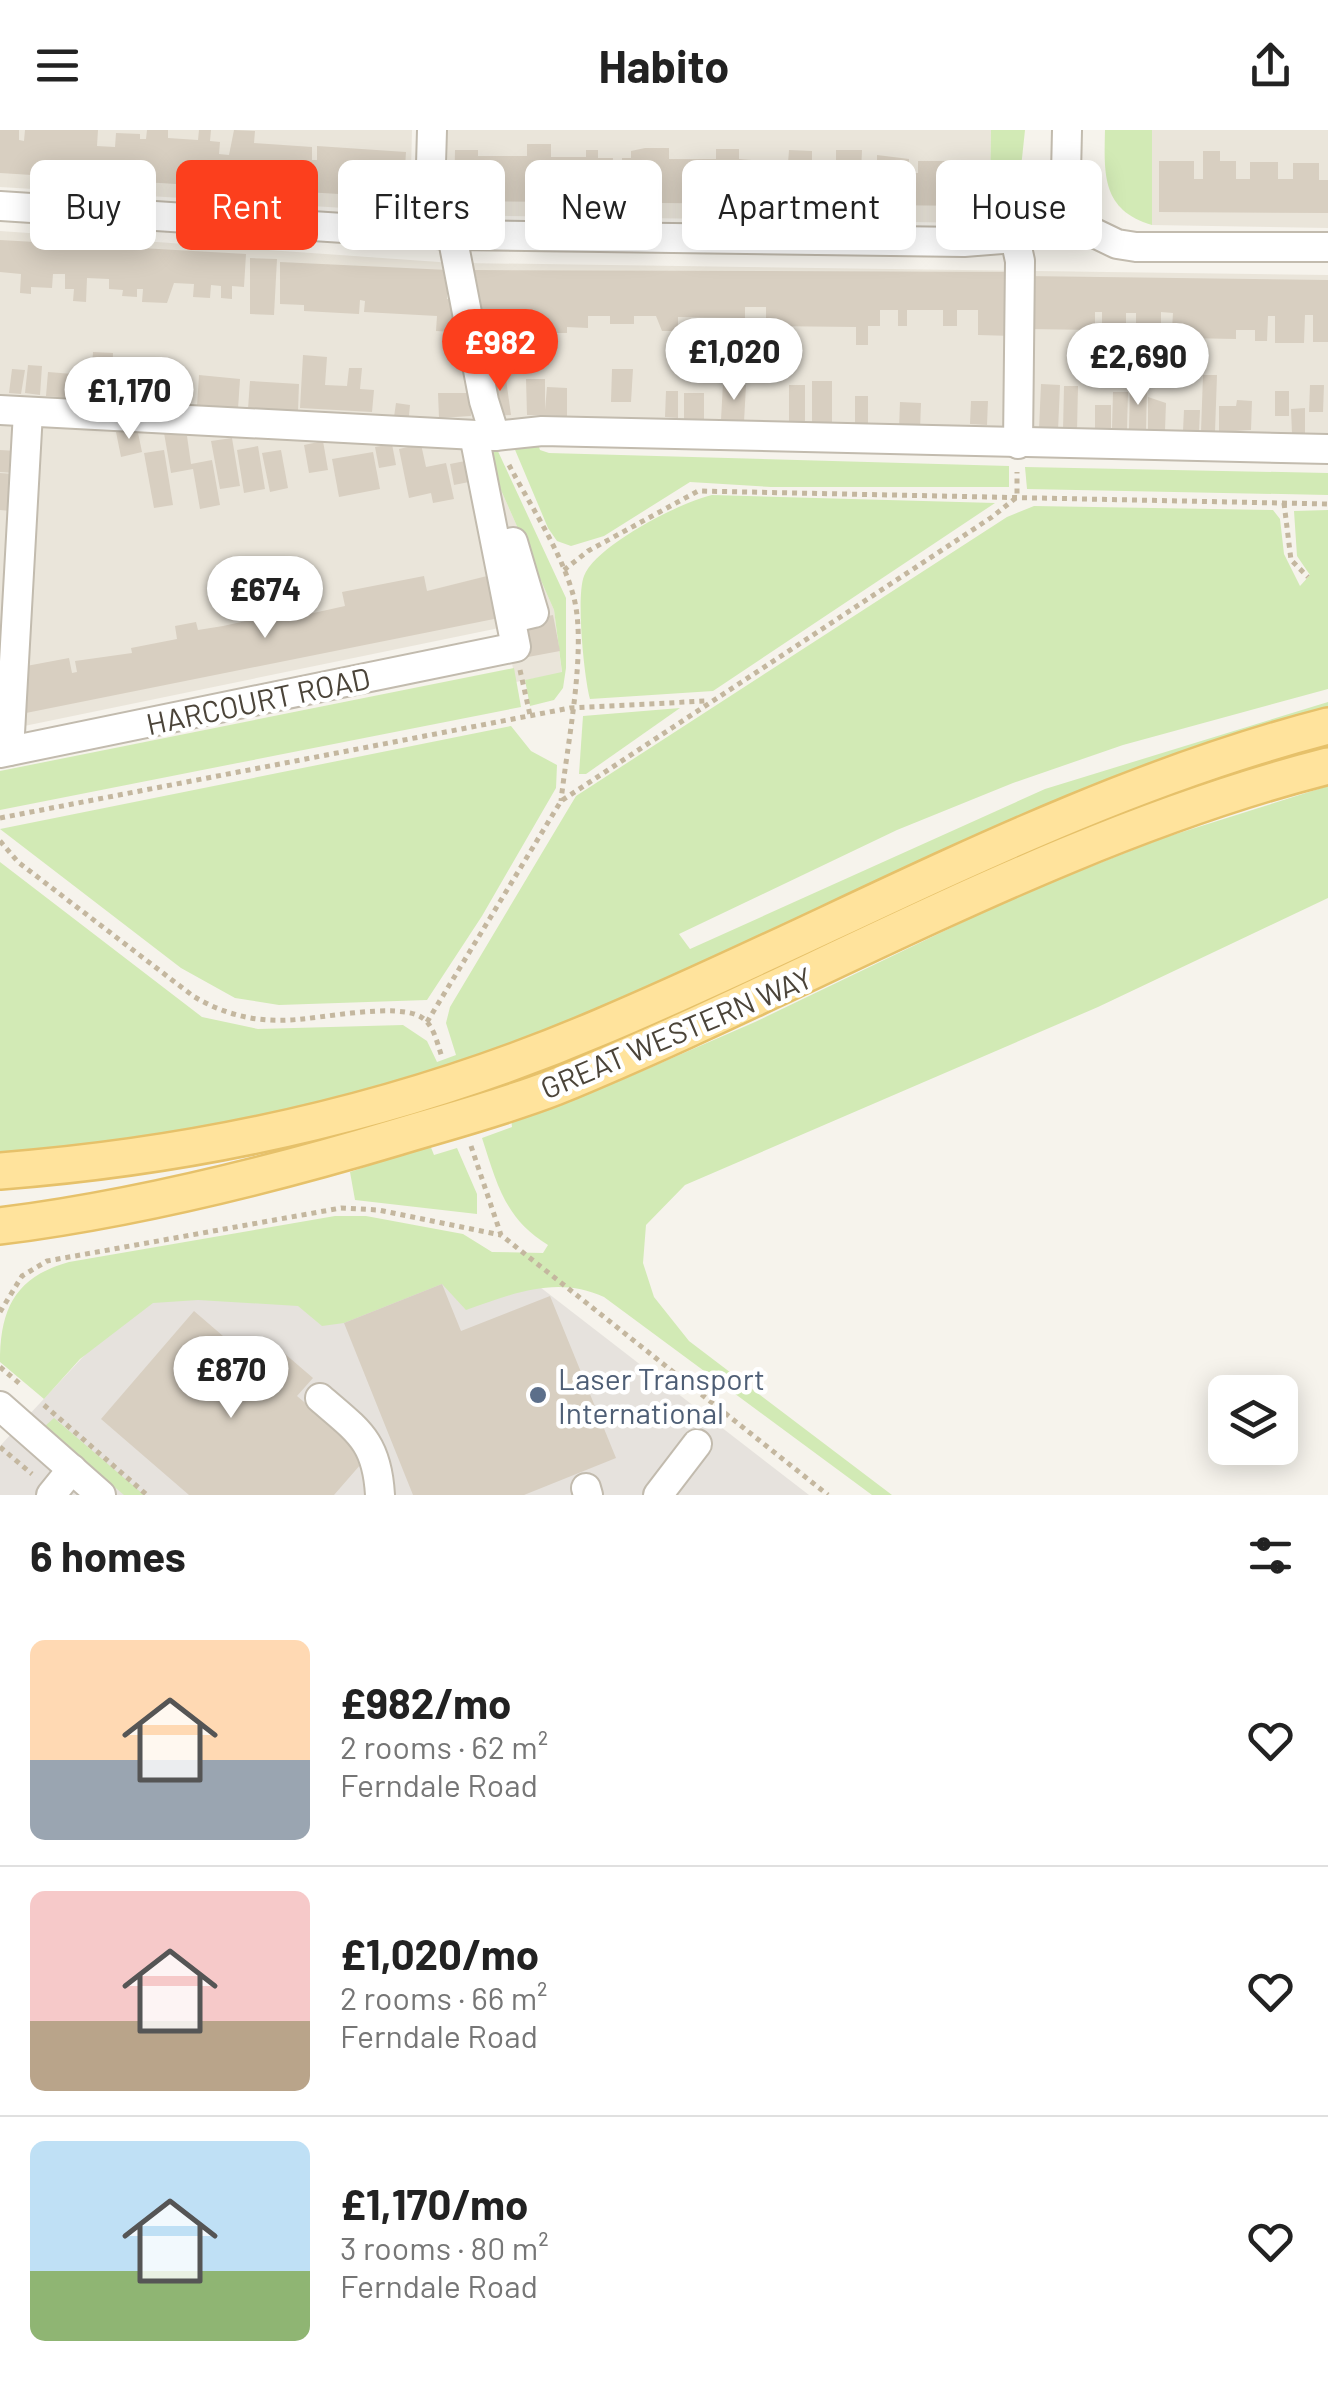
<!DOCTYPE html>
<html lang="en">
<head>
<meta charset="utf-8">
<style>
  body { margin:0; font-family:Barlow,sans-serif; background:#f2f2f2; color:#222; height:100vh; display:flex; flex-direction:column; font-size:38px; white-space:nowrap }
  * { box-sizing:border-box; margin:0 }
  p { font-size:32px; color:#767676 }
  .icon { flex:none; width:55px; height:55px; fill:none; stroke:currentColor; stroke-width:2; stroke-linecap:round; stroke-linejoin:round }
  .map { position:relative; height:1365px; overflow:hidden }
  .drawer { display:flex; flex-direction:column; background:#fff; flex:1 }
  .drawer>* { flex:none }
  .hud { position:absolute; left:30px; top:30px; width:1270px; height:90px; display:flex; gap:20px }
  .buttons { position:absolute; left:1208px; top:1245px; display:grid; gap:20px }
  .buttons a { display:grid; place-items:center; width:90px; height:90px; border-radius:15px; background:#fff; box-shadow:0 5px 25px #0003; font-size:50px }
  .price { position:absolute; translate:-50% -85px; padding:0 22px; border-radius:35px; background:#fff; color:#222; font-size:32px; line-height:65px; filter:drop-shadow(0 2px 5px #0008) }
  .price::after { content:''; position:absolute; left:50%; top:60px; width:30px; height:22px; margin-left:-15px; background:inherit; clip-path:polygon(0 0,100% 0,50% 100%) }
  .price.selected { background:#fc3f1d; color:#fff }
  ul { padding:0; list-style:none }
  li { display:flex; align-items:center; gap:30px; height:250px; padding:0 30px }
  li+li { border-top:2px solid #e0e0e0 }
  li span { display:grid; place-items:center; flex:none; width:280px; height:200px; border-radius:15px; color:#555 }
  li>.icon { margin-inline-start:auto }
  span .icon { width:120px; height:120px; fill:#fffc; stroke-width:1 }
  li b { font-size:42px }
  h2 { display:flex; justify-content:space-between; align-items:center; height:120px; padding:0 30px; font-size:42px }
  .pill { padding:0 35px; border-radius:15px; background:#fff; box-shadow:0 5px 25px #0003; font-size:35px; line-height:90px }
  .pill.selected { background:#fc3f1d; color:#fff }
  header { display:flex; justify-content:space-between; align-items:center; height:130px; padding:0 30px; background:#fff; font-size:45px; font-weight:700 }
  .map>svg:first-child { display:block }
</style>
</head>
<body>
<header><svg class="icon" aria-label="menu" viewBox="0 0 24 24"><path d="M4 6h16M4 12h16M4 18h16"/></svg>Habito<svg class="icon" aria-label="share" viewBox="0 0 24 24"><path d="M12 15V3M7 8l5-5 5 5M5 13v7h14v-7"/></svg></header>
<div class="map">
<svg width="1328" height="1365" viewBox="0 0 1328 1365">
  <rect width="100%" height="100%" fill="#f6f3ec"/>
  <g fill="#eae5da">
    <polygon points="0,0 412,0 410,82 0,57"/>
    <polygon points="447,0 991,0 990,60 978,93 448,85"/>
    <polygon points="1152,0 1328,0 1328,98 1152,95"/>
    <polygon points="0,101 453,133 489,333 554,480 562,543 516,552 504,497 0,601"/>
    <polygon points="463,133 1328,145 1328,314 494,294"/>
  </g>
  <polygon fill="#e6e2dd" points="505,1130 809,1365 0,1365 0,1316 135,1171"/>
  <g fill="#d2eab5">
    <polygon points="991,0 1025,0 1017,75 1005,85 978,93 990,60"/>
    <path d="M1105 0H1152V95C1102 80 1104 45 1105 0Z"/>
    <polygon points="537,311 540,320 549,323 1009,336 1009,357 771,357 690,352 604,406 571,416 557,411 548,398 513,315"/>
    <polygon points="490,316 496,317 566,468 566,538 563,558 554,570 530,576 525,550 562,542 554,480 489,333"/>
    <polygon points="1025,337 1328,343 1328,365 1027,359"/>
    <path d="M712 365 995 373 713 561 590 569C584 547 576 466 584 446 596 415 681 372 712 365Z"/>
    <polygon points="1034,376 1273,380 1280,389 1284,424 1300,456 1310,445 1297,426 1294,381 1328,380 1328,559 1123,615 1013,653 897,700 679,804 690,819 1045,659 1328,572 1328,581 537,906 427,945 245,995 0,1028 0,732 202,887 258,899 403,895 427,911 437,932 456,925 446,893 450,877 576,666 1007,387"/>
    <polygon points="514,538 521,577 0,680 0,641"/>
    <polygon points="680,578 586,644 579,644 583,586"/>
    <polygon points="511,596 531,621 557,635 556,658 482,786 427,870 279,875 235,868 181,838 0,699"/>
    <path d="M1328 656V768L1098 877 685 1055 646 1095 643 1133 654 1167 689 1211 892 1365H872L604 1167C556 1145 512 1164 466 1180L442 1154 344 1193 322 1196 298 1176 198 1170 153 1173 80 1229 44 1269 0 1232C0 1179 15 1147 69 1132L335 1086H366L463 1104 492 1122 543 1123 548 1115C505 1089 497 1054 482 1008L512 997 511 988 617 952 755 892 1017 766 1160 709Z"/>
    <polygon points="430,1015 434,1025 457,1018 477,1064 477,1084 355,1070 350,1042"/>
    <polygon points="54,1288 144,1365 124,1365 44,1297"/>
  </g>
  <g fill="#d8cfc1">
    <polygon points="0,0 19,0 19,10 24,11 25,0 98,0 97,16 115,17 116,3 140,4 140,9 146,9 147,0 168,0 168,8 198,10 199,0 211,0 210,11 220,12 219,24 229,25 234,0 255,1 254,13 312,17 312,30 317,30 317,16 406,22 403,68 0,43"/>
    <polygon points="527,14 551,14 551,27 586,27 586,20 598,20 598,28 613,28 612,41 622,41 622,28 631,28 631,21 645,18 669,18 669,29 716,29 716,19 739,19 739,29 788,33 789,20 812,21 812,32 836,32 836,20 862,20 861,44 870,44 870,32 877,32 877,25 909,29 908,43 918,43 918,31 982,31 981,76 454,71 455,20 478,20 478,26 527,26"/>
    <polygon points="1203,21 1220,21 1220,31 1236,31 1236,49 1250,49 1250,32 1278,32 1278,49 1293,49 1293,33 1319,33 1319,50 1328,50 1328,83 1159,82 1159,31 1194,31 1194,49 1203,49"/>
    <polygon points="0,110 246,124 244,157 232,156 232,169 221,168 221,156 211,155 210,168 193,167 194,154 174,153 167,173 142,172 143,159 137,159 137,167 122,166 123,160 109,159 109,149 87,148 86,172 73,171 74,159 65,159 65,144 53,144 52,158 31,157 31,164 20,163 21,144 0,142"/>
    <polygon points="250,128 277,129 274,185 250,184"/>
    <polygon points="280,132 448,140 447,169 455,169 453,202 436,201 437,186 364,182 365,171 360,170 359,184 304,181 304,175 280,174"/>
    <polygon points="469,140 1013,142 1013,206 978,205 978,180 957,180 957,196 943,196 943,180 907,180 907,196 898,196 898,180 880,180 880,196 868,196 868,215 856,215 856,197 766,196 766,177 745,177 745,188 678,187 678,201 662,201 656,186 634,186 634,194 610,194 610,186 588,186 588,198 567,197 567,203 548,203 545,193 502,189 502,195 488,195 488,187 478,187"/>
    <polygon points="1024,146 1328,150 1328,212 1313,212 1313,185 1305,185 1304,213 1275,213 1275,186 1268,186 1267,211 1255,211 1255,200 1236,200 1236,209 1185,208 1185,199 1172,199 1173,183 1161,182 1161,209 1136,209 1136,183 1126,183 1126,203 1114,203 1114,209 1102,209 1102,182 1095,182 1095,200 1028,199"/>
    <polygon points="93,222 113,223 111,266 90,264"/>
    <polygon points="303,225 327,227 325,255 347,256 349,238 362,238 360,259 374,260 372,282 300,278"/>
    <polygon points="28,235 42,236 40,265 25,263"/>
    <polygon points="12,239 25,240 21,264 9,263"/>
    <polygon points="612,239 633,239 631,272 611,272"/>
    <polygon points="48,242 85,245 83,269 46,266"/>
    <polygon points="505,242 511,285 495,286 490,244"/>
    <polygon points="199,245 240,249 238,279 197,277"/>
    <polygon points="1203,245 1217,245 1215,302 1201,302"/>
    <polygon points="115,247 130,248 128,273 114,273"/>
    <polygon points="526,249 545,249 545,280 547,257 567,258 567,286 527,285"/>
    <polygon points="158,251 176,251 175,277 156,276"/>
    <polygon points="250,251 299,254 298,281 248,279"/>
    <polygon points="812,251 832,251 832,293 812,292"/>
    <polygon points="723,253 746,255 744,292 721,290"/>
    <polygon points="1041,254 1060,255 1058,301 1039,300"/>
    <rect x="789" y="255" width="16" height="38"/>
    <polygon points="1310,255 1324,255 1323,282 1309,282"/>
    <polygon points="1064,256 1078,256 1077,301 1063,301"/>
    <polygon points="1130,256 1147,257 1146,300 1129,299"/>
    <polygon points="666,261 678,261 678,288 665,287"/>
    <rect x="1275" y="261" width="14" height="25"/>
    <polygon points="1113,262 1128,262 1127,299 1112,299"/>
    <polygon points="438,263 470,263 471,286 439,288"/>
    <rect x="684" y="263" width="20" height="27"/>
    <rect x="855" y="266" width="13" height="33"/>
    <polygon points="1148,267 1166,273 1165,300 1148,300"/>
    <polygon points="1237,270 1252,271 1251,300 1219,302 1219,276 1236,276"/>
    <polygon points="971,271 988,271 987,295 970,294"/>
    <polygon points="900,272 921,273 920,300 899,299"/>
    <polygon points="396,273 410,275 408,296 393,294"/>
    <polygon points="1095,275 1111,275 1111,300 1095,299"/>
    <polygon points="1305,278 1305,304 1292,304 1291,279"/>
    <polygon points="1184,280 1200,280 1199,302 1183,301"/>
    <polygon points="137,298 142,322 121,327 116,302"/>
    <polygon points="164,303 187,306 191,334 212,330 220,375 200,379 193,339 171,343"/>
    <polygon points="232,308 240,356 220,359 211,311"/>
    <polygon points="323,311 328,340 309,343 304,315"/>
    <polygon points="392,314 396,335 379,338 375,317"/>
    <polygon points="421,314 426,337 446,333 454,369 433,373 431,363 409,368 399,319"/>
    <polygon points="258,316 265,359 244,363 237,320"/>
    <polygon points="0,320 17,321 15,343 0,342"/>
    <polygon points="164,320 173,375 154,378 144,323"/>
    <polygon points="281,320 288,358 270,362 262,323"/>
    <polygon points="373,322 380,359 339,367 332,329"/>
    <polygon points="470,330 474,351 454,355 450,334"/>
    <polygon points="0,343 13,344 11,381 0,380"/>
    <polygon points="495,444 504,487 21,584 21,537 69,528 72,543 77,542 75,531 132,523 131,518 177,509 175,496 196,492 198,500 223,496 246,491 244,482 266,477 268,488 290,483 291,488 345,476 342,462 424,446 427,461"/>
    <polygon points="553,485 560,521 528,527 521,491"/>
    <polygon points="442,1154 461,1201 550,1166 616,1328 524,1365 413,1365 344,1193"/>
    <polygon points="194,1181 252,1231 270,1211 313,1248 297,1266 368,1326 334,1365 189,1365 101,1289"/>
  </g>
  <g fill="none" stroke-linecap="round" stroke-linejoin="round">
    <g stroke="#c2bbae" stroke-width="32">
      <g id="minor">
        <polyline points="0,76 452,105 964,112 1015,108 1065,89"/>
        <polyline points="1065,89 1117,114 1136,117 1328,117"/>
        <polyline points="1065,89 1067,0"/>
        <polyline points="429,104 432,0"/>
        <polyline points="452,105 484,271 495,306"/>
        <polyline points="1015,108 1020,131 1018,314"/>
        <polyline points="0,280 495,306 542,301 1328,319"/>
        <polyline points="497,416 513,412 534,483 513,488"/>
        <polyline points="9,621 28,282"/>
        <polyline points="0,623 516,517 474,305"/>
        <path d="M320 1268C358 1301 377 1311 380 1365"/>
        <polyline points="0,1276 101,1365"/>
        <polyline points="586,1358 588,1365"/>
        <polyline points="51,1365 72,1339"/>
        <polyline points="658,1365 697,1314"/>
      </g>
    </g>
    <g stroke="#e6c16a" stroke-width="40">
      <g id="major">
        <path d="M0 1041C208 1025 409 979 601 897 843 795 1072 662 1328 596"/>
        <path d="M0 1096C135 1079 267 1046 397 1007 450 991 504 977 555 957 813 851 1057 705 1328 636"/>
      </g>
    </g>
    <g stroke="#c4b79f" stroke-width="5" stroke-dasharray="5 5" stroke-linecap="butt">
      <path d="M509 335C531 377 562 422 574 468 587 520 567 615 561 671"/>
      <polyline points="1284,373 1291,430 1308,447"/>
      <polyline points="564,440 588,421 698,361 1328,374"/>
      <polyline points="520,540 530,585"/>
      <polyline points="0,688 570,578 706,571"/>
      <path d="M0 711 18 732 193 866C223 884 254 892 289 890 320 889 396 872 421 887 434 895 437 913 442 927"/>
      <polyline points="427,892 561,671 992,387 1017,367 1017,342"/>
      <polyline points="471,1016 501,1105 828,1365"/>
      <polyline points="0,1182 22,1146 47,1131 341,1078 378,1080 501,1105"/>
      <polyline points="0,1237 20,1254"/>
      <polyline points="44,1275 147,1365"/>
      <polyline points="0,1317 32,1344"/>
    </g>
    <use href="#minor" stroke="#fff" stroke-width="28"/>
    <use href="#major" stroke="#ffe39c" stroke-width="35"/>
  </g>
  <circle fill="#5c6f8a" stroke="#fff" stroke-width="4" cx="538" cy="1265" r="10"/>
  <g text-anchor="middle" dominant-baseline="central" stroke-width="9" stroke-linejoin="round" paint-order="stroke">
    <g font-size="30" fill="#4b4439" stroke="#fff">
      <text transform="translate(258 570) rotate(-12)">HARCOURT ROAD</text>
      <text transform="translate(676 902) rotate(-23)">GREAT WESTERN WAY</text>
    </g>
    <g font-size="30" fill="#4e5e75" stroke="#fff" text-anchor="start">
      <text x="558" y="1248">Laser Transport<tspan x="558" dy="34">International</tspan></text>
    </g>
  </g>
</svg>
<div class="buttons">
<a><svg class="icon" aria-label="layers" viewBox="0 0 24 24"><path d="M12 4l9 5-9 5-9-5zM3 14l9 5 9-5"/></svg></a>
</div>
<b class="price selected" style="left:500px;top:264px">£982</b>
<b class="price" style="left:734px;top:273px">£1,020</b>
<b class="price" style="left:1138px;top:278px">£2,690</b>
<b class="price" style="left:129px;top:312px">£1,170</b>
<b class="price" style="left:265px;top:511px">£674</b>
<b class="price" style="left:231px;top:1291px">£870</b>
<div class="hud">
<a class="pill">Buy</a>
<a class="pill selected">Rent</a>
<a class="pill">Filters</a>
<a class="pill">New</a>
<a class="pill">Apartment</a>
<a class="pill">House</a>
</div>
</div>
<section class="drawer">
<h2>6 homes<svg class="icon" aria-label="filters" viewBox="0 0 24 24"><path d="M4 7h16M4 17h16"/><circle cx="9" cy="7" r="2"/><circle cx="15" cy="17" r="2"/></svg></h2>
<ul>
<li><span style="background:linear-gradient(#ffd9b3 60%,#9aa5b1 0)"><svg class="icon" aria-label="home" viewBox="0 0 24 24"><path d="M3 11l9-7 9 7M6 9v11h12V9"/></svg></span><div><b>£982/mo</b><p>2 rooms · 62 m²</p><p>Ferndale Road</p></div><svg class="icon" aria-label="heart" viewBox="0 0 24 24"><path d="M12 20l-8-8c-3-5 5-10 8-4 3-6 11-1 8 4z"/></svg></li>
<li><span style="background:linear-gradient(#f6c9c9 65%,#b9a48a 0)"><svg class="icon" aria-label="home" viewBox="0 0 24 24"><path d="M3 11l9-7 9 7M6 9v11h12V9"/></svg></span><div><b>£1,020/mo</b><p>2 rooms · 66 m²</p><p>Ferndale Road</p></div><svg class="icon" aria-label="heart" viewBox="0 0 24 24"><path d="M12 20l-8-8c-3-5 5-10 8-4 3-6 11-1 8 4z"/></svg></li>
<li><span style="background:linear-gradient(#bfe0f5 65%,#8fb573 0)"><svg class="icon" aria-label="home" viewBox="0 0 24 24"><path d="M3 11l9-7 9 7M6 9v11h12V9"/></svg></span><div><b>£1,170/mo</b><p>3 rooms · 80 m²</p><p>Ferndale Road</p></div><svg class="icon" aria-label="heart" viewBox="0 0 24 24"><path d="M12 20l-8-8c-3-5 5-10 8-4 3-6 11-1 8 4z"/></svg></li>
</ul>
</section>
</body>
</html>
